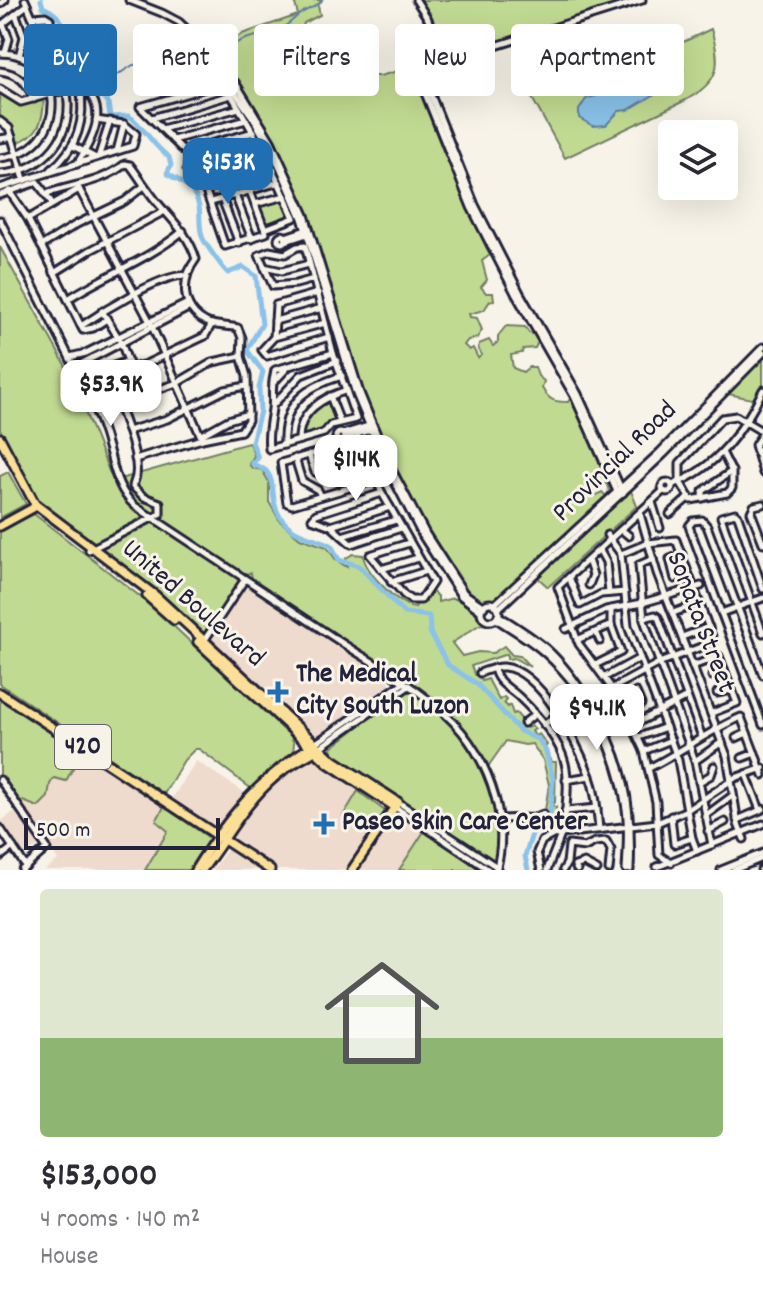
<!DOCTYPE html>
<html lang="en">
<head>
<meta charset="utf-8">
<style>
  body { margin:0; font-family:Dekko,sans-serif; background:#f2f2f3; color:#2b2b33; height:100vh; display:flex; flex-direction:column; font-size:30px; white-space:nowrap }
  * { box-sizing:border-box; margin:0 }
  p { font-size:26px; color:#7c7c81 }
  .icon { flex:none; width:44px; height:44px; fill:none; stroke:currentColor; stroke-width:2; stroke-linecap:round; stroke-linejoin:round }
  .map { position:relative; height:870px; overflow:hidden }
  .drawer { display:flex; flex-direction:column; background:#fff; flex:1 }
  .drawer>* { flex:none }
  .guide { position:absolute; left:24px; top:24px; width:716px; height:72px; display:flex; gap:16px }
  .controls { position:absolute; left:658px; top:120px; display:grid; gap:16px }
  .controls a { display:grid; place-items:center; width:80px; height:80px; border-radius:8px; background:#fff; box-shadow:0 8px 32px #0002; font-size:40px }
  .scale { position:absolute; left:24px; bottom:20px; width:196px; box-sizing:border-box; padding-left:8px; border:4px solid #22223b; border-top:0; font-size:22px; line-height:28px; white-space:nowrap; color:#22223b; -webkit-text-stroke:6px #f7f3e8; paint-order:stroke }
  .price { position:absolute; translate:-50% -68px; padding:0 18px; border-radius:16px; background:#fff; color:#222; font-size:26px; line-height:52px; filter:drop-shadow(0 2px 4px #0008) }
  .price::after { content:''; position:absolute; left:50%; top:48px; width:24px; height:18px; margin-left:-12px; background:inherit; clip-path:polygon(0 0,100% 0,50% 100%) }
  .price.selected { background:#1f6fb2; color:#fff }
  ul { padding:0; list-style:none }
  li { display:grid; align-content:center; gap:16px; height:424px; padding:0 40px }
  li span { display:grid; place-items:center; height:248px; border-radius:8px; color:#555 }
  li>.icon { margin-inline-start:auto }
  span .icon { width:144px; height:144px; fill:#fffc; stroke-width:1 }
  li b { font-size:34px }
  .pill { padding:0 28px; border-radius:8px; background:#fff; box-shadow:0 8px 32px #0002; font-size:28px; line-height:72px }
  .pill.selected { background:#1f6fb2; color:#fff }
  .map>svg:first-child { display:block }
</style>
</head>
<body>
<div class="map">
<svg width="763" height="870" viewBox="0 0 763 870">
  <rect width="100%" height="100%" fill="#f7f3e8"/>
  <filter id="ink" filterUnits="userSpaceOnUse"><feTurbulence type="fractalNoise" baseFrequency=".0125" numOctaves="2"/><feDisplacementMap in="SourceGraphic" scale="16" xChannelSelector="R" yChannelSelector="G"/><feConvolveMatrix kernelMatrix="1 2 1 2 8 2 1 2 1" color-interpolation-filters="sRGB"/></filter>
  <g filter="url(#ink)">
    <g fill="#eedbcd">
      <polygon points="247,585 389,680 390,688 315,742 209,638 242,586"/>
      <polygon points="0,700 209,837 211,839 191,870 45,870 58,860 0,777"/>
      <polygon points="309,758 317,758 425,830 399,870 274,870 230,841 229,833 264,790"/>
      <polygon points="196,761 247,794 217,828 213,829 171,800"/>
      <polygon points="19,808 42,843 23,857 0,822"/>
      <polygon points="227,850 240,857 259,870 212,870"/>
    </g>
    <g fill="#c1da91" stroke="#727e66" stroke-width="2">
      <path d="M294 0H322L318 6 320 15 304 23 300 38C307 47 305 60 311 69 317 77 325 78 329 88L342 83 350 88 359 85 365 76H380L415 66 414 76 443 151 490 255 482 261 487 280 481 287 486 293H493L494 300 490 301 484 310 469 314 470 317 477 318 482 330 477 338 468 340 464 345 469 350 473 348 478 358 482 355 478 349 479 344 489 340 493 346 498 342V336L506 326 525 327 529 333 535 334 539 340 535 348 523 349 522 353 511 355 513 368 523 372 529 367H535L538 376 544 381 542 388C549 401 555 402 568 402L571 397 610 480 607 484 597 481 598 487 592 490 594 496 602 492 606 496 609 491 607 485 610 483 614 490 606 500 602 499 600 503 495 602 489 599 482 603 469 596 439 551 389 459 361 392 306 213 268 127 221 60 222 47 242 34 298 15Z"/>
      <polygon points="419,0 635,0 442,60"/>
      <path d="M711 29C722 66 720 82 684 101L565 158 531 96 636 64Z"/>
      <path d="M0 91 19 104 44 99C43 122 39 135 16 143L8 123 0 118Z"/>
      <polygon points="284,198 292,217 266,227 257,204"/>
      <path d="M0 247 68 370 113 481 248 443 251 445 254 456 249 464 252 468 262 470 269 482V502L280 521 300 538 327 547 336 560 347 567 346 558 353 554 363 555C365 571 391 597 407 605L409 603 410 607 415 608 417 602 423 601 432 592 438 596V602L453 598 477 609 480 620 487 624 479 625 452 643 462 656 478 652 493 653 504 646 512 655 520 656 530 667 514 658 507 659V654L471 666 475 674 478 672 482 681 488 679 499 700 504 697 506 699 504 703 508 707 510 705 513 714 516 713 523 721 522 725 527 728 532 726 535 729 532 731 535 736 539 734 547 745 545 747 552 762H556L555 802 553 803V807H556L555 823 550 826 543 823 549 785 543 760 532 744 525 745 506 741 487 768 466 733 439 705 252 579 251 573 244 574 204 636 165 599 38 500 0 429Z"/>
      <polygon points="763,357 763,387 757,400 728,394"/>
      <polygon points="328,398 335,421 323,432 300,438 304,421"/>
      <polygon points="8,472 26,504 0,518 0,476"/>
      <polygon points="631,491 637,506 548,587 536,576"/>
      <polygon points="34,514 151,605 290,735 294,743 293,752 253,790 199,749 195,749 184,760 164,794 0,684 0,530"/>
      <path d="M405 690H409C457 721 492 767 497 825 498 837 500 851 495 862L334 757 331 748Z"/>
      <polygon points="0,700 81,753 66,781 54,778 50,784 48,797 38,807 15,798 0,777"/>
      <polygon points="358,791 385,811 372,834 343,816"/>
      <polygon points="164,807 211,839 191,870 145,870 168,831 156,821"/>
      <polygon points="425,830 480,870 399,870"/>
    </g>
    <polygon fill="#8ac2e9" stroke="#6082a3" stroke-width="2" points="676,56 679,57 684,69 672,84 628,110 619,111 606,125 593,126 579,118 579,110 586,99 637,83 656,66 664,64 668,59"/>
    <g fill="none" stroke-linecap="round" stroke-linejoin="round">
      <g stroke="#6082a3" stroke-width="2">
        <path d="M218 53 225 52C241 35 259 38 279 29 288 26 293 19 300 14 308 8 316 8 322 0"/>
        <polyline points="96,84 122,72 133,65 208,60"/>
      </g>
      <path stroke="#8ac2e9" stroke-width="5" d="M41 0 43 7C75 21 63 45 69 70L83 71 94 82 100 94 108 103 110 117 129 116C145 127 153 147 169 157L171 165 167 173C175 180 187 182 193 192 204 209 197 219 202 236 203 241 223 269 228 273L243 267 256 276 262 324 247 350 263 372 259 388 260 411 252 442 258 458 252 463C256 467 263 467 267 472 278 487 267 505 286 524 299 537 315 537 331 545L339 560 359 566 404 613 429 616 430 633 448 665 477 684 520 731 539 740 546 752 553 779 550 814 532 834 525 856 528 870"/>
      <g stroke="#22223b" stroke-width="11">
        <g id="minor">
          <path d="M25 0C34 22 46 40 32 63"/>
          <polyline points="129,0 162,13 179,22 198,40 254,119 280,167 302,218 356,394 386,465 422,535 461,596 481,611"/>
          <polyline points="416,0 428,19 442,63"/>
          <polyline points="0,4 5,0"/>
          <polyline points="16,15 24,37 19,56"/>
          <polyline points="3,24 9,39 5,53"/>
          <polyline points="0,26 27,5"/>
          <path d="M0 53C67 53 72 150 0 158"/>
          <polyline points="421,70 475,205 520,293 578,394 623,493"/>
          <path d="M0 71C18 73 27 83 34 99"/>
          <polyline points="235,82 271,141 305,215 360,393 389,464 426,534 464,593 484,607"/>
          <polyline points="0,89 21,102 80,86"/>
          <polyline points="152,118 231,95"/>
          <polyline points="0,121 9,128 24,179"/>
          <polyline points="162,129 239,108"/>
          <path d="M254 132 184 151 140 107 220 84 225 85C252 128 275 171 294 218L265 229"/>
          <polyline points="0,139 12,137"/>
          <polyline points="173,140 246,120"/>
          <polyline points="260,144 188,164 187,170 201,177 267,157"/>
          <polyline points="73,146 94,157"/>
          <polyline points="117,151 124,124"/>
          <polyline points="99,155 110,121"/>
          <path d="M77 164C92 139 111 108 81 86"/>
          <path d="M51 170C78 147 86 120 80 86"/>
          <path d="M0 174C44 172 77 134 66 89 63 78 52 67 51 56 50 43 53 32 50 19L45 16 34 17"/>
          <polyline points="201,177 225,246 266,233 250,191"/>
          <polyline points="0,188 133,146 136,134 124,124 96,120"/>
          <polyline points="79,189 150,322 202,439 203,434 228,420 248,414"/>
          <polyline points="206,189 274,170"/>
          <polyline points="9,191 28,219 83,330 93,328 107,319"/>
          <path d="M46 194C73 184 102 183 125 164L130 165C139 177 147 190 156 201 172 220 189 235 196 259 181 279 180 308 206 322 216 327 227 325 238 328L242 338 241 356 247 376 248 420 241 431 202 439 135 459"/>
          <polyline points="0,195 37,182 52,203"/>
          <polyline points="235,195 252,239"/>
          <polyline points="222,199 239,243"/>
          <polyline points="211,202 279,182"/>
          <polyline points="255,204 285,196"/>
          <polyline points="28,219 79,189"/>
          <path d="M0 220 89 396C96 412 103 427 107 444 114 466 116 489 135 506 203 551 271 596 339 641 380 668 431 694 462 732 491 768 510 824 496 870"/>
          <circle cx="282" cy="239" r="4"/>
          <polyline points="285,237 309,229"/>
          <polyline points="286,241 310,233"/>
          <polyline points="41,246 77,224 125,201 144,186"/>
          <polyline points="264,267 282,271 309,264"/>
          <polyline points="54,273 89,251 165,211"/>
          <path d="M68 299C105 275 148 260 183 231"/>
          <polyline points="102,311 121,342 131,370"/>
          <polyline points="275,321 322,308"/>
          <polyline points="325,323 274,337 262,350 267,356 329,337"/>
          <path d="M81 326C100 313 166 271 186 276"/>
          <polyline points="274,337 276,305 318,293"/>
          <polyline points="70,357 86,353 188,303"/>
          <path d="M289 366 275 370C270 389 274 394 272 409 270 424 267 434 269 449L324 433 331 425 356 419 333 353 305 246 297 247 285 254 269 251 259 255 273 286 296 284 314 279"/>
          <polyline points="75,367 190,307"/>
          <polyline points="106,376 146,364 205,336 212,324"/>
          <polyline points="273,383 289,366 333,353"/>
          <polyline points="330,396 340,422"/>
          <polyline points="118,403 177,383 213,362 241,356"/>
          <polyline points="273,405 301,375 337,361"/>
          <polyline points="128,431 167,419 225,390 246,386"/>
          <polyline points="355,431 382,493 433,582 421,600 411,600 404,595 370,555 409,543"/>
          <circle cx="340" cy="437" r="4"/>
          <polyline points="763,433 755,445 763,473"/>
          <polyline points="343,434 372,425"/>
          <polyline points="344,438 373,429"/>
          <path d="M299 440C299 411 322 398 347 390"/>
          <path d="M284 445C282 403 305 387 342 376"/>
          <polyline points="344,449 322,451 281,463 287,503 292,505 376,480"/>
          <polyline points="322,451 326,461 334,463 349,461"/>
          <polyline points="722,452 732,472 732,488 727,493 691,500 680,482 680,463 722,418 736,416 763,432"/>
          <polyline points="309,455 315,472 337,481 355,475 344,449 359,443"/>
          <polyline points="295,458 302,481 318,490 321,496"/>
          <circle cx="667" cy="487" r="5"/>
          <path d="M672 485C717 468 743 431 763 390"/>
          <polyline points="663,491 558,587 579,644 619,698 644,751 656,802 659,855 671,863"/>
          <polyline points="382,493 316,514 312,519 331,526 351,544 401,528"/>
          <polyline points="619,496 574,396 516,295 471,207 416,71 642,0"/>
          <polyline points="703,498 703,491 732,471"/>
          <polyline points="652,502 660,528"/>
          <polyline points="763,504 754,506 751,512 763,543"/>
          <polyline points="640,514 657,573 727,756 738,824 744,839"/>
          <polyline points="670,514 688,498"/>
          <polyline points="331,526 390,507"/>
          <polyline points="622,530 629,536"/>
          <polyline points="607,535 621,554 628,626 678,760 692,838 697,851"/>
          <polyline points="342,536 396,520"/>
          <path d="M89 550 160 514V503L144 497 133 487C133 483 136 479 136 475 140 452 115 396 105 374L111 367 128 361"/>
          <polyline points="600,551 606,562 609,593"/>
          <polyline points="653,559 639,565 644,620 695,761 712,845"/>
          <polyline points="588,560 593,575 589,585"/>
          <polyline points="381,569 418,558"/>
          <polyline points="569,577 580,605 601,594 625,592"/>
          <polyline points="675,579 670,559 682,554"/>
          <polyline points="391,582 426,571"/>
          <polyline points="763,589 738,516 735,513 721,517 763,633"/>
          <circle cx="490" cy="612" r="9"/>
          <polyline points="494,605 660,452 763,347"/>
          <polyline points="498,609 664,454 763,353"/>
          <polyline points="673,613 700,603"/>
          <polyline points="721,613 763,598"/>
          <path d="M498 615C515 626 534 637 549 651 564 665 576 682 587 699 624 756 633 803 630 870"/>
          <polyline points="644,618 655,615 658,617 702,737"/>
          <path d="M496 619C513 630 531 640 546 654 589 693 618 751 626 809 629 829 627 850 626 870"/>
          <polyline points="566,629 606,610 642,603 701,586"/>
          <polyline points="596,632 600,641"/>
          <polyline points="682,637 709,627"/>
          <polyline points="577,640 611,625"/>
          <polyline points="204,641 245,579"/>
          <polyline points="595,665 621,652 611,625 611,609"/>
          <polyline points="693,666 719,656 737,703 712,713"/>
          <path d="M494 668C496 682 508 687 518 696 536 713 559 739 565 763 570 784 565 812 564 833"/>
          <path d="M480 673C488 670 496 666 504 667 540 670 578 744 589 774 596 792 597 810 599 829"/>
          <polyline points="763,675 707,526 702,520 693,521 689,526 763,725"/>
          <polyline points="712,676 724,669"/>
          <polyline points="605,677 640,658"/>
          <polyline points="613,688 659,663 714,642 676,540 648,543 621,554"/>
          <polyline points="717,693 732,690"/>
          <polyline points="626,710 641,704 636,692"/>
          <polyline points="524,723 534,715"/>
          <polyline points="544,725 558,714"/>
          <polyline points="633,725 687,697"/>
          <polyline points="639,737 666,727"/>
          <polyline points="736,738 747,733"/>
          <polyline points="316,743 403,683"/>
          <polyline points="319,748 409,686"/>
          <polyline points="644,751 671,740"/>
          <polyline points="742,758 755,753"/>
          <polyline points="695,761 722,742"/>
          <path d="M649 768C681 752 709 731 741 717L763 775"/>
          <polyline points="746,774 760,810"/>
          <polyline points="0,780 47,848 22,870"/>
          <polyline points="566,780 590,776"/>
          <polyline points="699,782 711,775 714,766"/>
          <polyline points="398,802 497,867"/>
          <polyline points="395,807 489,870"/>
          <polyline points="565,811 597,808"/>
          <polyline points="671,816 674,844 692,838"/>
          <polyline points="705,816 732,796"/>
          <polyline points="499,819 533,818 543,814"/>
          <polyline points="737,820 763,809"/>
          <polyline points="0,828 26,867"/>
          <polyline points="708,831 725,822"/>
          <polyline points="0,857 13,847"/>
          <polyline points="657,867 763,824"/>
          <polyline points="541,870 537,852 542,841 553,835 657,823 687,810 735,778 763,768"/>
          <polyline points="547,870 561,835"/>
          <polyline points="563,870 567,863 569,845 585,847 595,842 606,841 611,850 609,870"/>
          <polyline points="577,870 575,866 584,863 597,870"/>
          <polyline points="721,870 763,853"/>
          <polyline points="734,870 763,858"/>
          <polyline points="761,870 763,869"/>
        </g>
      </g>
      <g stroke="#22223b" stroke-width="13">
        <g id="major">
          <polyline points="0,438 35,504 156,596 332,759 398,802 352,870"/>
          <polyline points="0,526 33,508 35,504"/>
          <polyline points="147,596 174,620"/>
          <polyline points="198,642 328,763 395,807"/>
          <polyline points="0,693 270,870"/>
          <path d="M195 870C229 816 259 779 313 745"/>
          <path d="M202 870C226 839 245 802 276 776 288 765 304 758 318 749"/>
        </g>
      </g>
      <use href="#minor" stroke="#f7f3e8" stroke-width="5"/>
      <use href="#major" stroke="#fbdf96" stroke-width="7"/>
    </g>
  </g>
  <g fill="#1f6fb2" stroke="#f7f3e8" stroke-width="3">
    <path d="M274 680h8v8h8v8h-8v8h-8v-8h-8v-8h8z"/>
    <path d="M320 812h8v8h8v8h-8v8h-8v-8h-8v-8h8z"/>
  </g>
  <g text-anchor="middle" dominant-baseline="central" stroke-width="6" stroke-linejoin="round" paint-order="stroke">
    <rect fill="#f7f3e8" stroke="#62616f" stroke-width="2" x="55" y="725" width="56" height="44" rx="6"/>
    <g font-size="26" font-weight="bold" fill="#22223b">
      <text x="83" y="747">420</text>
    </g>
    <g font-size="28" fill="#22223b" stroke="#f7f3e8">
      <text transform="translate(616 463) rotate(-44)">Provincial Road</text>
      <text transform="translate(192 605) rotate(41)">United Boulevard</text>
      <text transform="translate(699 623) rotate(69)">Sonata Street</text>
    </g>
    <g font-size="28" font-weight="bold" fill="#22223b" stroke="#f7f3e8" text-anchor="start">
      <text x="296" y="676">The Medical<tspan x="296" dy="32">City South Luzon</tspan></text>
      <text x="342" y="824">Paseo Skin Care Center</text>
    </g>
  </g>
</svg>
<div class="controls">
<a><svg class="icon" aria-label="layers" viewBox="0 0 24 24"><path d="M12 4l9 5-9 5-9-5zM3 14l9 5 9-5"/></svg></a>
</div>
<div class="scale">500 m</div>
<b class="price selected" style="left:228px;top:206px">$153K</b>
<b class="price" style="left:111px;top:428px">$53.9K</b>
<b class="price" style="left:356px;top:503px">$114K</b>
<b class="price" style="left:597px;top:752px">$94.1K</b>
<div class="guide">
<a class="pill selected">Buy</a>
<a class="pill">Rent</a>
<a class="pill">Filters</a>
<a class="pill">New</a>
<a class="pill">Apartment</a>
</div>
</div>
<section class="drawer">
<ul>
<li><span style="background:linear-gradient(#dfe7d0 60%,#8fb573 0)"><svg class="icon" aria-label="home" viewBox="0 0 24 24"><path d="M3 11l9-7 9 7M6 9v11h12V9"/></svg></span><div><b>$153,000</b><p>4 rooms · 140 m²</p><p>House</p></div></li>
</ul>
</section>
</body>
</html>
